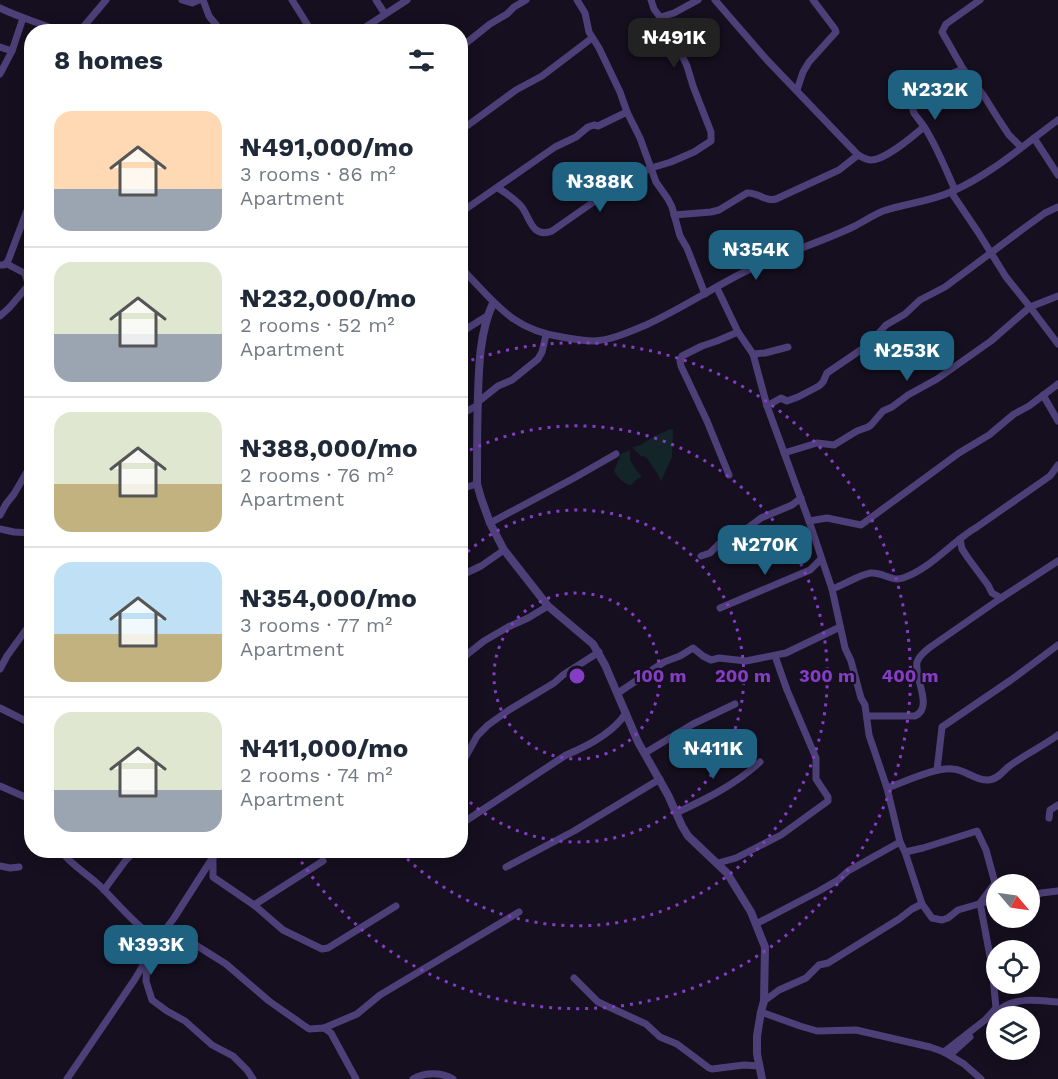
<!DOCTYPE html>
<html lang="en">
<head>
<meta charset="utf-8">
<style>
  body { margin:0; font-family:"Work Sans",sans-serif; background:#f2f2f3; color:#1f2937; height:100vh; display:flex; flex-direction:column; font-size:22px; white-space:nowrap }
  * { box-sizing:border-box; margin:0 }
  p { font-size:20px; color:#747a83 }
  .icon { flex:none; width:33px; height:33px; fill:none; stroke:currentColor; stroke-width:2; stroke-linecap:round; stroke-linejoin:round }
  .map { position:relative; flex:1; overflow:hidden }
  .sheet { position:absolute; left:24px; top:24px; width:444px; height:834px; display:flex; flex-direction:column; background:#fff; border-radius:24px; box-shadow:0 3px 15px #0003 }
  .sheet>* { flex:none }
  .needle { width:39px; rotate:119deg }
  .tools { position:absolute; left:986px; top:874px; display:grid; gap:12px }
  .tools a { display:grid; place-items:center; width:54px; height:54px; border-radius:50%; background:#fff; box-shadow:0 3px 15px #0003; font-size:30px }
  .price { position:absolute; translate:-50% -51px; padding:0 14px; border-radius:12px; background:#1e6181; color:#fff; font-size:20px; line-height:39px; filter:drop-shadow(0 2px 3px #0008) }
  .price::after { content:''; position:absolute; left:50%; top:36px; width:18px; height:14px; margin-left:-9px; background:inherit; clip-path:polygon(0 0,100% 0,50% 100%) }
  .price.current { background:#222; color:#fff }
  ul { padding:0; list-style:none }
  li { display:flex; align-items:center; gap:18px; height:150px; padding:0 30px }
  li+li { border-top:2px solid #e0e1e3 }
  li span { display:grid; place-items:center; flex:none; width:168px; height:120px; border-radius:18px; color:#555 }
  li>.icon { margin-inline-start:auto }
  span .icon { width:72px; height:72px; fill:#fffc; stroke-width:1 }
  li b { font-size:26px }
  h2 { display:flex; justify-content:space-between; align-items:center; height:72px; padding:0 30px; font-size:26px }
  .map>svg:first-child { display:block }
</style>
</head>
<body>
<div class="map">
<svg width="1058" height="1079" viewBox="0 0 1058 1079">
  <rect width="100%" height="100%" fill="#150f1f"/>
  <g fill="#132528">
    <path d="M670 429 673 430 672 457 661 481 657 473 646 457 641 456 632 447C643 446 647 440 655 436 660 433 666 432 670 429Z"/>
    <path d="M630 450V460L635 468 642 477 637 479 631 485C625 485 617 477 614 471L621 454Z"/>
  </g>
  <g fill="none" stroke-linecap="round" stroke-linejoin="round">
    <g stroke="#4d4078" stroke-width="7">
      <polyline points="182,0 192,3 199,0"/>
      <polyline points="203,0 209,16 222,32"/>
      <polyline points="292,0 312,32"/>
      <polyline points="376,0 385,14"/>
      <polyline points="577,0 585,13 589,32 599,48 620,92 627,112 640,138 656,182 668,199 672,207 680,236 687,248 705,294"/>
      <path d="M715 0 767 60 858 155C862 157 866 160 871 160 886 160 913 136 924 127"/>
      <polyline points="980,0 946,24 942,32 963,69 984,96 999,120 1009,135 1021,147"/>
      <path d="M0 8C20 18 41 23 61 32"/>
      <polyline points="661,17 674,13 698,0"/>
      <polyline points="79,32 106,0"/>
      <polyline points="358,32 407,0"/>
      <polyline points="0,47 12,51"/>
      <polyline points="460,48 490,24 507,14 514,7 526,0"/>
      <polyline points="0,74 12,51 23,18"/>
      <polyline points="797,90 803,72 809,62 836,32 835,29 813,0"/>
      <polyline points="460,131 516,90 542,76 592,38"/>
      <polyline points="1034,138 1058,175"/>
      <path d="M498 188C506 193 515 199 521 206 530 216 531 239 552 231L622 182 651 168 671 162 694 152 711 141V132L693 86 687 66 670 31 654 9 651 0"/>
      <path d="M955 190C946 170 937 147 925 128 922 123 917 118 914 113 912 108 911 104 913 99 920 84 949 75 963 69"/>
      <polyline points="951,192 978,232 1006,277 1030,307 1058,344"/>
      <polyline points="460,213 555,147 576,137 588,127 594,125 598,126 627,112"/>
      <path d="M674 215 711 212 719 210 747 193C758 192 765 202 776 199L839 170 858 155"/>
      <polyline points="7,264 28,275"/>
      <polyline points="0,265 4,265 8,261 32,197"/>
      <path d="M460 267C495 302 510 329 562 337 573 339 583 341 594 341 612 340 629 332 646 325 683 308 717 285 754 267 787 252 822 242 855 226 865 221 873 215 883 211 906 203 930 202 953 191 991 174 1024 145 1058 120"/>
      <polyline points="717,288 738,332 753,354 767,406 809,521 832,589 845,648 851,661 861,698 865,705 869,735 887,788 900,842 905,852 923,848 977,831 986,850 995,883 980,903 992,967 996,1008 985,1020 944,1052"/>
      <polyline points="0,316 9,308 27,287 28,283 25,274"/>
      <polyline points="460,333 487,316"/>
      <polyline points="753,354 765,353 788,347"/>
      <polyline points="1043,395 1058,421"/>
      <polyline points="478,402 498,386 512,380 538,359 542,352 546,335"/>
      <polyline points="767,406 781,398 787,401 798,397 819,386 823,382 827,373 868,345 886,325 905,314 920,300 945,287 1027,226 1045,213 1058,207"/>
      <polyline points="460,415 478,405"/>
      <polyline points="784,453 817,443 834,445 857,431 868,427 871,425 883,411 892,407 908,395 937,379 991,341 1030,307 1058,296"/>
      <polyline points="729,475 707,421 681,366 680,361 682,356 702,346 717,341 738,332"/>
      <polyline points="460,489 477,484"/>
      <polyline points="0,515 6,504 14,494 32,463"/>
      <polyline points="809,521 827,518 861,525 959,453 989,435 1014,414 1029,406 1058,384"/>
      <polyline points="490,523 574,478 616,454"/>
      <polyline points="0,529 14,532 32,533"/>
      <polyline points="960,539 962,549 968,558 988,585 992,593 1001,598"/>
      <polyline points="701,556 710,553 720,543 749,527 761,518 792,505 801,498"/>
      <polyline points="460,576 481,566 504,550"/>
      <path d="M832 589C843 585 861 574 871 573 883 572 891 582 903 578 932 568 951 542 977 527L1050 476 1058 465"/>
      <polyline points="720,608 810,570 821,559"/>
      <polyline points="460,660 484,641 508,627 528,618 548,606"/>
      <polyline points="0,669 7,656 28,627 32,619"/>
      <polyline points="618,693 664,662 680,656 693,648 703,656 711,660 719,658 746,661 786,653 840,627"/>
      <polyline points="0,708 32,724"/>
      <path d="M867 716H915C934 708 914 678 917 662 919 656 924 652 929 648L1001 598 1058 561"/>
      <polyline points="645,753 693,724 735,704"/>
      <polyline points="465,758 477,736 488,725 509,710 554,683 563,675 599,652"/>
      <polyline points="937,770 942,727 1011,680 1058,645"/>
      <polyline points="0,786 32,800"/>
      <path d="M887 788C904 782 935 767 953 769 966 770 976 781 988 780 996 780 1002 773 1007 768 1023 755 1042 747 1058 735"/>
      <path d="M676 813C706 799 735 785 760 762"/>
      <polyline points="1049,818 1050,810 1058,805"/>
      <path d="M460 821 467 820 566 755C588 746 613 733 626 713"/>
      <path d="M60 850C70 864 86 873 99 885 112 897 143 935 159 938"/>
      <polyline points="210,850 213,857 213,877 254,905 283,930 322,949 328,948 396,906"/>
      <polyline points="905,852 922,904 932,918 942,920 948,918 958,910 996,899"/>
      <polyline points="718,863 736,858 781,835 828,801 828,797 816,779 816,758 787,690 775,656"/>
      <polyline points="0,866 10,868 19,867"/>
      <polyline points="506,867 574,831 660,779"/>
      <polyline points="104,890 126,860 136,850"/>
      <polyline points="1029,895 1034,896 1041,893 1058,891"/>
      <polyline points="254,905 323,861"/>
      <polyline points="756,924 819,891 838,880 848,871 900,842"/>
      <polyline points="166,929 175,932 226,964 269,1001 309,1029 324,1028 331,1033 356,1079"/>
      <polyline points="147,961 146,981 152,1000 167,1011 185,1021 212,1045 233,1056 247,1070 253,1079"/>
      <polyline points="574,978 598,1002 646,1024 660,1037 677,1044 709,1068 712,1069 744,1065 759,1066"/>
      <polyline points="764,1001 779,990 806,978 819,965 828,963 899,919 912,909 922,904"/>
      <polyline points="761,1012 800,1026 817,1031 856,1030 930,1047 944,1052 964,1064 981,1079"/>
      <path d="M994 1016C998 1013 1001 1008 1005 1006 1021 997 1041 1001 1058 1002"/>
      <polyline points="324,1028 357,1014 380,995 519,912"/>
      <polyline points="950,1055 970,1037"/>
      <polyline points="67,1079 135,979 159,938 174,918 213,857 220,850"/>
      <path d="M413 1079C424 1072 442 1072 453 1079"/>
    </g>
    <path stroke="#4d4078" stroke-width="8" d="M493 303C480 332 479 363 478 395 477 425 477 454 477 484L481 498 490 523 504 550 548 606 593 644 605 665 638 742 668 795 682 826 688 836 727 873 751 912 765 947 764 1001 761 1012 757 1036V1054L762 1079"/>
  </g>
  <g fill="none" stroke="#853dc5" stroke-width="3" stroke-dasharray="3 6">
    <circle cx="577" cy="676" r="83"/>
    <path d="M461 558A166 166 0 1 1 461 794"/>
    <path d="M462 454A250 250 0 1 1 399 851"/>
    <path d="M463 363A333 333 0 1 1 295 852"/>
  </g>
  <circle cx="577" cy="676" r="9" fill="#853dc5" stroke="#150f1f" stroke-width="3"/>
  <g font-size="18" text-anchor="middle" font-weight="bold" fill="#853dc5" stroke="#150f1f" stroke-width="4.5" stroke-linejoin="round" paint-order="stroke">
    <text x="660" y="682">100 m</text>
    <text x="743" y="682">200 m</text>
    <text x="827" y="682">300 m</text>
    <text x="910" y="682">400 m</text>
  </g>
</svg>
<div class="tools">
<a><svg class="needle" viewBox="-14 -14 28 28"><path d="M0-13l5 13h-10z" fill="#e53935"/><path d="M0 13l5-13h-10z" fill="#747a83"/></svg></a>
<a><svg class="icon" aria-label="locate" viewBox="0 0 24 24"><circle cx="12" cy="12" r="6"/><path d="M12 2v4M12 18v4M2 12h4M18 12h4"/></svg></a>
<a><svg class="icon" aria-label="layers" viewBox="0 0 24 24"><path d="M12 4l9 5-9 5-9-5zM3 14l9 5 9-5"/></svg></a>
</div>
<b class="price current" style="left:674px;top:69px">₦491K</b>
<b class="price" style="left:935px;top:121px">₦232K</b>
<b class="price" style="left:600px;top:213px">₦388K</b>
<b class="price" style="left:756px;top:281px">₦354K</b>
<b class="price" style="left:907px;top:382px">₦253K</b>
<b class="price" style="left:765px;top:576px">₦270K</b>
<b class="price" style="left:713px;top:780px">₦411K</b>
<b class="price" style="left:151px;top:976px">₦393K</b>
<section class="sheet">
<h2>8 homes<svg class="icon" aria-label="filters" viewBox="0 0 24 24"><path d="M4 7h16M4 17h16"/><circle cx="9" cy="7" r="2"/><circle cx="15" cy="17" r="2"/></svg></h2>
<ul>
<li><span style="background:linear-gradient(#ffd9b3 65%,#9aa5b1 0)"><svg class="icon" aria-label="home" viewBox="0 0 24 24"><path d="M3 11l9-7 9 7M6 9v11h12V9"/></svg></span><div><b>₦491,000/mo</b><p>3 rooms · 86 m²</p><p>Apartment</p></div></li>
<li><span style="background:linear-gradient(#dfe7d0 60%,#9aa5b1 0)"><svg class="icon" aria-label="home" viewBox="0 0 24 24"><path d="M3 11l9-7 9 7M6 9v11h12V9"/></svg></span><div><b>₦232,000/mo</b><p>2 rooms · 52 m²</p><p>Apartment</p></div></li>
<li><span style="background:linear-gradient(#dfe7d0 60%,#c2b280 0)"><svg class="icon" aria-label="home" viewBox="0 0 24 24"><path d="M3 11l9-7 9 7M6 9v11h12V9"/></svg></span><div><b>₦388,000/mo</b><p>2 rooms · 76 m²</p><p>Apartment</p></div></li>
<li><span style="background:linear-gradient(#bfe0f5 60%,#c2b280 0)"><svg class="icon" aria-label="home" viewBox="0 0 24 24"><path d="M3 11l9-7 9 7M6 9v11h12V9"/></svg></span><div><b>₦354,000/mo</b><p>3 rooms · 77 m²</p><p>Apartment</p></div></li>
<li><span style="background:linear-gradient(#dfe7d0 65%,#9aa5b1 0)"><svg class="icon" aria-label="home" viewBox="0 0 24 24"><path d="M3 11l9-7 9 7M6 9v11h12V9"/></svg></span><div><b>₦411,000/mo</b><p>2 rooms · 74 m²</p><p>Apartment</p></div></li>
</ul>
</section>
</div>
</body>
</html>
